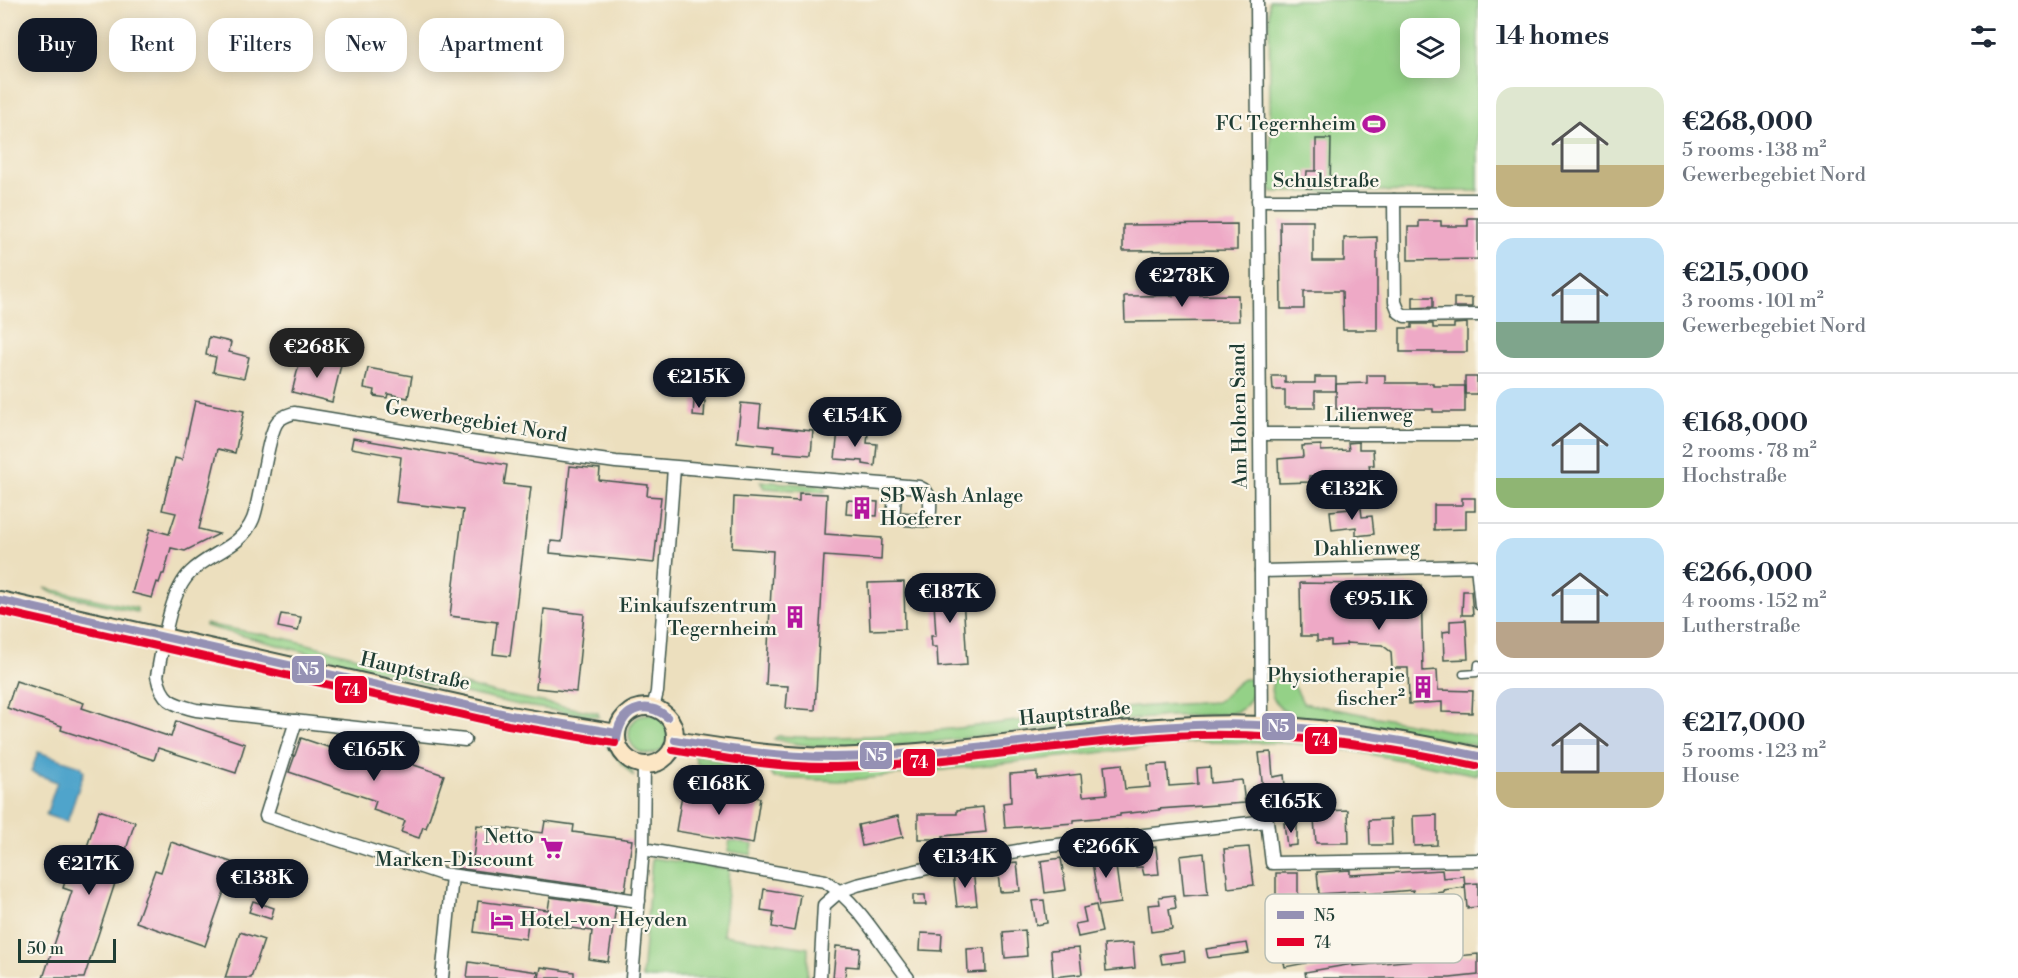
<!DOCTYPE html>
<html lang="en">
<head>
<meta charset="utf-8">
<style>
  body { margin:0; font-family:"Libre Bodoni",serif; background:#f2f2f3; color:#1f2937; height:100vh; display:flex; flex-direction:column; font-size:22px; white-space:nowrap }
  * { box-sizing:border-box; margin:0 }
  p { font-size:20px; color:#747a83 }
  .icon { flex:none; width:33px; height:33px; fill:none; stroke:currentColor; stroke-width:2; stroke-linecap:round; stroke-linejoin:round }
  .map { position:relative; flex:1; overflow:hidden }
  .details { display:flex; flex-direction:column; background:#fff; width:540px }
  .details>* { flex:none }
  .top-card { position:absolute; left:18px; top:18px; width:570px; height:54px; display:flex; gap:12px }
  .fabs { position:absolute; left:1400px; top:18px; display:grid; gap:12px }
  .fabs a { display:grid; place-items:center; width:60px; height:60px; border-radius:12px; background:#fff; box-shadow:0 3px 15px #0003; font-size:30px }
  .scale { position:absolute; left:18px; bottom:15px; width:98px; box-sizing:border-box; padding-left:6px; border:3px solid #1f3d34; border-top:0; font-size:16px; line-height:21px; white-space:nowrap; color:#1f3d34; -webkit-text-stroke:4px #fbf7ec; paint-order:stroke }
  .price { position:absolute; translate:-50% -51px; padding:0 14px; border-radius:21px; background:#111827; color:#fff; font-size:20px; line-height:39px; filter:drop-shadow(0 2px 3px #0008) }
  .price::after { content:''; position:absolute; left:50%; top:36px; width:18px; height:14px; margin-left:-9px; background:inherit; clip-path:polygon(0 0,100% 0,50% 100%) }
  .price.selected { background:#222; color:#fff }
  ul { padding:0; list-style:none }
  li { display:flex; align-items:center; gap:18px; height:150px; padding:0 18px }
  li+li { border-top:2px solid #e0e1e3 }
  li span { display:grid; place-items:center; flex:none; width:168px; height:120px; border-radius:18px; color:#555 }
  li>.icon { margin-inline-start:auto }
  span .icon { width:72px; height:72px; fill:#fffc; stroke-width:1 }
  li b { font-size:26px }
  h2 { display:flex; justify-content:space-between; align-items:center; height:72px; padding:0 18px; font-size:26px }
  .tag { padding:0 21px; border-radius:18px; background:#fff; box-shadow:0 3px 15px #0003; font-size:21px; line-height:54px }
  .tag.selected { background:#111827; color:#fff }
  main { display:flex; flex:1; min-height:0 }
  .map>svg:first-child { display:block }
</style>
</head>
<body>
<main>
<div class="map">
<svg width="1478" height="978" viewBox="0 0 1478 978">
  <rect width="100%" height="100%" fill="#fbf7ec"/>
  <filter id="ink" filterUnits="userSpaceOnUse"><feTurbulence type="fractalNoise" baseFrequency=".0167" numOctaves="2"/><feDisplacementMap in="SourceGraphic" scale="12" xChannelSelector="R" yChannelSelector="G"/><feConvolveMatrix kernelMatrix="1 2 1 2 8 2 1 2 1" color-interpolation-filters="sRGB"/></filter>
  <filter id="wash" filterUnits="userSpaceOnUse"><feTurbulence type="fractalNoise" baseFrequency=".008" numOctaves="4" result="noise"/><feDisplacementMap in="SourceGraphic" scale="24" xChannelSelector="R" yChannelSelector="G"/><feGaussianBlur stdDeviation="1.35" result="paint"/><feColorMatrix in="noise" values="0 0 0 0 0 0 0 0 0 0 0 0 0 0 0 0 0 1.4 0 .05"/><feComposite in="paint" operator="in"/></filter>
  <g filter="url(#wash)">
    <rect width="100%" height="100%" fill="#ecdfbe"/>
    <g fill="#94d187" stroke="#5a875e" stroke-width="1.5" fill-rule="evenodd">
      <path d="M1269 0H1478V191L1271 192ZM1410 28H1449V68H1410Z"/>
      <polygon points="760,481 825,486 825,492 764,488"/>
      <polygon points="44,588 137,608 137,612 53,593"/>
      <polygon points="205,624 288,639 495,693 598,713 599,717 519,705 438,687 205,626"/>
      <path d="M1279 677C1294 679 1297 691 1303 703L1478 736V746L1417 733 1292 715C1277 709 1266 694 1274 679Z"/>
      <path d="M1244 679H1251L1256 684C1253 694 1250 705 1240 710 1228 717 1176 715 1159 717 1097 723 1035 730 973 737 908 745 838 756 774 739L778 736C895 743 1010 719 1125 708 1155 705 1186 704 1216 702 1228 697 1232 684 1244 679Z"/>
      <circle cx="649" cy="734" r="20"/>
      <path d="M1180 736C1245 736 1309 736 1374 744 1409 749 1444 758 1478 766V775L1354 751 1290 743 1196 742 842 781 774 778 768 769 910 760 1102 740Z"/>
      <path d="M606 742C616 748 631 766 634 777L608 748Z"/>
      <polygon points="695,756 705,756 730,764 728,774 706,770 696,762"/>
      <polygon points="730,840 753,844 751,855 728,851"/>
      <polygon points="652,858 729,869 723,935 808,948 807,978 642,978"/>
    </g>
    <polygon fill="#4fa4cb" stroke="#377080" stroke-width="1.5" points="38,752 81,766 84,772 67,822 46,815 57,782 31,772"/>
    <g id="blocks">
      <g fill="#eea9c6">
        <polygon points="1316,139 1331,139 1330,189 1306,188 1307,171 1316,171"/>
        <polygon points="1468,218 1478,218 1478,259 1408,260 1408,227 1419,227 1419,221 1441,221 1441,226 1468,226"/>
        <polygon points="1280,221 1313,221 1313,261 1344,261 1344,238 1377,237 1377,330 1343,330 1342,291 1304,291 1304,309 1281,309"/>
        <polygon points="1237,224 1237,250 1123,251 1123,225"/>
        <polygon points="1238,295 1239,321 1125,322 1124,296"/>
        <polygon points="1413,297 1433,297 1433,307 1413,308"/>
        <rect x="1454" y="298" width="18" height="9"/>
        <polygon points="1467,323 1467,352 1400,352 1400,328 1412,328 1412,324 1433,324 1433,328 1454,328 1454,324"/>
        <polygon points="209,337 231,342 229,352 249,357 244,378 213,372 216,357 206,355"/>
        <polygon points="301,356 341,365 332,402 292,392"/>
        <polygon points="368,368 412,376 408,398 388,394 387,398 374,396 375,390 364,388"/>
        <polygon points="1367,375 1385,375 1385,383 1433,383 1433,386 1465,386 1465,412 1433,412 1433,409 1336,409 1336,384 1367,383"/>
        <polygon points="1272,376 1285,376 1285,383 1315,383 1315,377 1336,377 1336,391 1315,391 1315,408 1285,408 1285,390 1273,390"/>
        <rect x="1465" y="377" width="12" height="17"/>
        <polygon points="694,400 705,401 704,417 693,416"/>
        <polygon points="195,401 244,411 235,453 218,449 199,529 219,534 185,551 171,548 164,574 162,574 159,583 157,582 152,598 132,593 150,529 169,534 176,513 162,510 175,458 182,460"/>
        <polygon points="741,403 761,405 759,426 813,431 811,455 773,452 774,446 737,442"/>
        <polygon points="838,430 868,433 867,443 877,444 875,466 863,464 863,461 835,459"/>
        <polygon points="353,438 507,465 504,484 531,487 510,656 493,654 497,622 450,616 463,510 396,502 401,457 351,448"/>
        <polygon points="1359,442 1359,449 1373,449 1374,465 1369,465 1370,472 1309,476 1310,482 1279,483 1278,459 1303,457 1302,446 1321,445 1321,451 1349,450 1348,443"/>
        <polygon points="570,466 600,469 599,480 648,485 647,496 661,497 654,563 550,553 551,541 562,542"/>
        <polygon points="799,493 827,494 825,534 882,538 881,560 824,556 815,710 786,708 788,686 766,685 773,551 732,548 734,497 799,501"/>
        <polygon points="1462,498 1475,498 1475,511 1466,511 1466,529 1434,530 1434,505 1462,505"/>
        <polygon points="847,500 878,502 877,516 846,514"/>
        <polygon points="1361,508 1362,517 1372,516 1374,534 1356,536 1356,527 1332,530 1330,511"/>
        <polygon points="962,579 967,665 938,667 937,647 932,647 931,636 936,636 933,586 938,586 938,580"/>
        <polygon points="904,582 905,629 870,630 868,583"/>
        <polygon points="1300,583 1421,585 1423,671 1437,670 1438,690 1473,691 1472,713 1442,712 1442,702 1409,704 1408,668 1392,668 1391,652 1382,645 1346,643 1346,645 1331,646 1331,641 1317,641 1317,636 1301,636"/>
        <polygon points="1463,591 1471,591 1473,615 1462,615"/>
        <polygon points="544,609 584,614 576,692 536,688"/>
        <polygon points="281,614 301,617 298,631 278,627"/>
        <polygon points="1466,620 1468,659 1444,660 1443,632 1450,631 1450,621"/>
        <polygon points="16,681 84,703 82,708 171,737 176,721 245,744 236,773 158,748 154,760 61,730 62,726 7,708"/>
        <polygon points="301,738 387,767 390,757 444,775 426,828 423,827 419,838 401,832 405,821 373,810 376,801 289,772"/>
        <polygon points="1271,752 1273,777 1284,775 1286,797 1264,799 1259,753"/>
        <polygon points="1122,764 1125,789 1150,787 1148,765 1167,764 1169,786 1198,784 1197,768 1210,767 1211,783 1242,780 1245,803 1159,809 1160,810 1120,814 1120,816 1074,820 1074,823 1005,828 1003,803 1011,802 1010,774 1037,772 1037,779 1081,774 1083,796 1107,794 1104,766"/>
        <polygon points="683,789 734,797 735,794 760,798 753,844 676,831"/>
        <polygon points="983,807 986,832 943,836 944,839 918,839 918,814 957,814 957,810"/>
        <polygon points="99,810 135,822 84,978 43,978 72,891 63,888 73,856 83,859"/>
        <polygon points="1348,810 1349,843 1316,843 1314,820 1324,819 1324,811"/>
        <polygon points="1437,815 1437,845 1414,846 1413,816"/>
        <polygon points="898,816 903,837 862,846 858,825"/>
        <polygon points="1391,819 1392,845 1370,845 1369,820"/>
        <polygon points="545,821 574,825 573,832 632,840 625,891 450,867 452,856 473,859 477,825 543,833"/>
        <polygon points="1297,822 1297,845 1287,846 1284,823"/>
        <polygon points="171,842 234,863 205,946 136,922 155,870 161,872"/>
        <polygon points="1156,847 1159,874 1144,875 1142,867 1136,867 1134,849"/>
        <polygon points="1249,847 1254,885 1228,888 1224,849"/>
        <polygon points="1114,852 1121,903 1099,906 1091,856"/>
        <polygon points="1204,853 1208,894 1184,896 1180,856"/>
        <polygon points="1061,858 1066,890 1045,893 1041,861"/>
        <polygon points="1017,862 1020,891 1000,892 997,864"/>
        <polygon points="973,870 977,905 957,907 953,873"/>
        <polygon points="1350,870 1350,875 1442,870 1443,878 1464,876 1465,887 1444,890 1444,892 1414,895 1413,890 1366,894 1365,891 1319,894 1317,872"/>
        <rect x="1276" y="873" width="22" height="24"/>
        <polygon points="1478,883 1478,907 1467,908 1465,884"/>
        <polygon points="764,889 800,895 794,931 772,927 774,912 761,910"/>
        <polygon points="913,895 925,895 926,905 913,905"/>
        <polygon points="1174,895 1176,908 1169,909 1172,929 1151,932 1148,905 1160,904 1159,897"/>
        <polygon points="550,897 616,906 608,962 589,959 592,931 528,922 526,939 474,932 478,901 548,910"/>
        <polygon points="1044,900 1047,923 1036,925 1032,901"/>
        <polygon points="253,901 274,908 271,919 249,912"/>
        <polygon points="1096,905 1102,932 1078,937 1075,924 1086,922 1083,908"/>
        <polygon points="1025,930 1027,956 1005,958 1003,932"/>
        <polygon points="240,932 264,940 251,978 225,978"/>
        <polygon points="921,933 942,934 941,951 920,950"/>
        <polygon points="1301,940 1306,963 1285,967 1280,945"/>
        <polygon points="1128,943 1133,943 1135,968 1106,971 1104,945"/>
        <polygon points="1247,943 1249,953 1208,958 1206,949"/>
        <polygon points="836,946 860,948 858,967 846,966 845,978 833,978"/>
        <polygon points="985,948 986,972 968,973 967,949"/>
        <polygon points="1079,948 1082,974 1053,977 1051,950"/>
        <polygon points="1184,951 1185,961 1162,964 1160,954"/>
        <polygon points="1478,954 1478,975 1450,978 1306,978 1305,972 1353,964 1353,966"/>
        <polygon points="469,962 538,972 537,978 467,978"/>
        <polygon points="541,967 574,972 574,978 539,978"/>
      </g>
    </g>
  </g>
  <g filter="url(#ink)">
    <use href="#blocks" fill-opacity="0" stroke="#3e5549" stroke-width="1.5"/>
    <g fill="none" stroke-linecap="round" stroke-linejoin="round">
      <g stroke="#3e5549" stroke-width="9">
        <g id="lane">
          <polyline points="1474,566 1478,606"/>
          <polyline points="1463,674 1477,673 1478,664"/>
        </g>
      </g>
      <g stroke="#3e5549" stroke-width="15">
        <g id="street">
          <polyline points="1257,0 1262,725"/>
          <polyline points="1258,200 1478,200"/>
          <polyline points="1394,200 1395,302 1399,312 1405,316 1478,315"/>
          <polyline points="1260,434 1478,434"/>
          <polyline points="1261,571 1474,566"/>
          <polyline points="653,708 657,692 674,468"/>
          <polyline points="296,721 266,816 442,874 639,901"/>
          <path d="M465 740 196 710C173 704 162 702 157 676 163 647 169 592 191 572 211 552 241 548 253 519 261 499 267 433 278 421 283 416 288 415 294 413L464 441 616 462 919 487C934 493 930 508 929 521L893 518 896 485"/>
          <path d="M643 849 825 881C860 904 882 946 908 978"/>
          <polyline points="442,978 452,876"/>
          <polyline points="632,978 643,849 644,765"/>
          <polyline points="820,978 824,905 840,891 857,885 949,863 1040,847 1267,821 1272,863 1478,860"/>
        </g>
      </g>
      <g stroke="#3e5549" stroke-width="20">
        <g id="secondary">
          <polyline points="0,600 510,715 617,733"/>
          <circle cx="646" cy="736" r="29"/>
          <path d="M675 740C734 750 796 759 856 756 969 752 1081 729 1195 725 1291 721 1385 735 1478 756"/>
        </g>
      </g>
      <use href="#lane" stroke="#fff" stroke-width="6"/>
      <use href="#street" stroke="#fff" stroke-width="12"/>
      <use href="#secondary" stroke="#fce6c4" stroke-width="16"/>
      <g stroke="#fbf7ec" stroke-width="12">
        <g id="bus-1">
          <polyline points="0,600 510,715 617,733"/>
          <path d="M617 739C615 711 648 697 667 717"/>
          <path d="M617 739C622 710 642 699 667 717"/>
          <path d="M675 740C727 749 780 757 833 757 954 756 1074 730 1195 725 1290 721 1385 736 1478 756"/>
        </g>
      </g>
      <g stroke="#fbf7ec" stroke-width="12">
        <g id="bus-2">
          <polyline points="0,611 508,725 615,743"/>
          <path d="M673 750C727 759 781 768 836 767 957 765 1076 739 1197 735 1291 733 1384 746 1476 766"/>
        </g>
      </g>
      <use href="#bus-1" stroke="#9591b4" stroke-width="8"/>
      <use href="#bus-2" stroke="#e4002b" stroke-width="8"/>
    </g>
  </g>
  <defs>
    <g id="stadium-bare" transform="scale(1.8)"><path d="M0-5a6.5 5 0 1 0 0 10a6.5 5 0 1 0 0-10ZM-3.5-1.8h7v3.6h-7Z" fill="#b5179e" stroke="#fbf7ec" stroke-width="2.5" paint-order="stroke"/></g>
    <g id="building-bare" transform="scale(1.8)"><path d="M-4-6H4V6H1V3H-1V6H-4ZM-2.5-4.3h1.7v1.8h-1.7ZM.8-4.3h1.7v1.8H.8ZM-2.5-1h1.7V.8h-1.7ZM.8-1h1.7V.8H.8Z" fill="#b5179e" stroke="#fbf7ec" stroke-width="2.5" paint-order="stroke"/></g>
    <g id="supermarket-bare" transform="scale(1.8)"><path d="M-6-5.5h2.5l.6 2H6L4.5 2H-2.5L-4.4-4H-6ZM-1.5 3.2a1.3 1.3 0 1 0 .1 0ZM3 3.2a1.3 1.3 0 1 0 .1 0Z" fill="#b5179e" stroke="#fbf7ec" stroke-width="2.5" paint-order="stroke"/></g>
    <g id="hotel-bare" transform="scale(1.8)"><path d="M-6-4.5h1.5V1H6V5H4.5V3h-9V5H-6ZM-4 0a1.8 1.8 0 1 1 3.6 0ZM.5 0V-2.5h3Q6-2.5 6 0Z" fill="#b5179e" stroke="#fbf7ec" stroke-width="2.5" paint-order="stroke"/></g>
  </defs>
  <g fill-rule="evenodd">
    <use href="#stadium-bare" x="1374" y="124"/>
    <use href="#building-bare" x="862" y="508"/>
    <use href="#building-bare" x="795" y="617"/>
    <use href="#building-bare" x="1423" y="687"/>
    <use href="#supermarket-bare" x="552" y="848"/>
    <use href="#hotel-bare" x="502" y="920"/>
  </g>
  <g text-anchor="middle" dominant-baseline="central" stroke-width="4.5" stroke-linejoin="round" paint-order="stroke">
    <g font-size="20" fill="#1f3d34" stroke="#fbf7ec" text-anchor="end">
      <text x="1356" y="124">FC Tegernheim</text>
      <text x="880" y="496" text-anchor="start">SB Wash Anlage<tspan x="880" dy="23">Hoeferer</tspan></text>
      <text x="777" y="606">Einkaufszentrum<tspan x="777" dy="23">Tegernheim</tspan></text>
      <text x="1405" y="676">Physiotherapie<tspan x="1405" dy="23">fischer²</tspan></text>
      <text x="534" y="837">Netto<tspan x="534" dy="23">Marken-Discount</tspan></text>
      <text x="520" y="920" text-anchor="start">Hotel-von-Heyden</text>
    </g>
    <g font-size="20" fill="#1f3d34" stroke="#fbf7ec">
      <text x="1326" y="181">Schulstraße</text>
      <text x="1369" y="415">Lilienweg</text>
      <text transform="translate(1240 416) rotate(-91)">Am Hohen Sand</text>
      <text transform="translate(476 422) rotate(9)">Gewerbegebiet Nord</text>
      <text transform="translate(1367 549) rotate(-1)">Dahlienweg</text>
      <text transform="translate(415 672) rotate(13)">Hauptstraße</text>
      <text transform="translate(1075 714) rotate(-6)">Hauptstraße</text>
    </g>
  </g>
  <rect x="1265" y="894" width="198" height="69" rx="9" fill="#fbf7ec" stroke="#b9bfb5" stroke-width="1.5"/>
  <rect x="1277" y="911" width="27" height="8" fill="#9591b4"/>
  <rect x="1277" y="938" width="27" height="8" fill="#e4002b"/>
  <g font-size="16" fill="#1f3d34">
    <text x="1314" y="921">N5</text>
    <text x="1314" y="948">74</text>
  </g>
  <g stroke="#fbf7ec" stroke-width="2">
    <rect x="291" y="655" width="34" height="29" rx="6" fill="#9591b4"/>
    <rect x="334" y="675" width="34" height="29" rx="6" fill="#e4002b"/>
    <rect x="1261" y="712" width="35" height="29" rx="6" fill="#9591b4"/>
    <rect x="1304" y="726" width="34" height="29" rx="6" fill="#e4002b"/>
    <rect x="859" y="741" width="34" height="29" rx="6" fill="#9591b4"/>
    <rect x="902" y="748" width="34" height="29" rx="6" fill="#e4002b"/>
  </g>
  <g font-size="16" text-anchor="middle" font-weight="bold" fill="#fff">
    <text x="308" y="675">N5</text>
    <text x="351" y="696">74</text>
    <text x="1278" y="732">N5</text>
    <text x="1321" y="746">74</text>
    <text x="876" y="761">N5</text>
    <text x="919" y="768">74</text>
  </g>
</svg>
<div class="fabs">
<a><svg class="icon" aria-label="layers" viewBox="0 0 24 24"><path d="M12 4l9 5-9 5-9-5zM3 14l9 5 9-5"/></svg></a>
</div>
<div class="scale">50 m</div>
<b class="price" style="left:1182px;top:308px">€278K</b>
<b class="price selected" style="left:317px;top:379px">€268K</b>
<b class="price" style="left:699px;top:409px">€215K</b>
<b class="price" style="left:855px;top:448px">€154K</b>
<b class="price" style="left:1352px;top:521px">€132K</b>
<b class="price" style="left:950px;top:624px">€187K</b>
<b class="price" style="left:1379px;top:631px">€95.1K</b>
<b class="price" style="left:374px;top:782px">€165K</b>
<b class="price" style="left:719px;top:816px">€168K</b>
<b class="price" style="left:1291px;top:834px">€165K</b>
<b class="price" style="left:1106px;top:879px">€266K</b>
<b class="price" style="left:965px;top:889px">€134K</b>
<b class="price" style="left:89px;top:896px">€217K</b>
<b class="price" style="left:262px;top:910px">€138K</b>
<div class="top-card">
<a class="tag selected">Buy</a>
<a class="tag">Rent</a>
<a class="tag">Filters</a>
<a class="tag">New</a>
<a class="tag">Apartment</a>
</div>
</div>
<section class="details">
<h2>14 homes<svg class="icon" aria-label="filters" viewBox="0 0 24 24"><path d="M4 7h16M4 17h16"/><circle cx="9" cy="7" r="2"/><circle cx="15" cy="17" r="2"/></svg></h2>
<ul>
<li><span style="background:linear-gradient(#dfe7d0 65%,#c2b280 0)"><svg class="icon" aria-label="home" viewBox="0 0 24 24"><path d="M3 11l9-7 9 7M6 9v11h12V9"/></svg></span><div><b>€268,000</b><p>5 rooms · 138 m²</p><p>Gewerbegebiet Nord</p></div></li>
<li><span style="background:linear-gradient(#bfe0f5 70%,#7fa58c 0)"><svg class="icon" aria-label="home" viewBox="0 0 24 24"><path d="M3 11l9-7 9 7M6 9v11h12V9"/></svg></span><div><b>€215,000</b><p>3 rooms · 101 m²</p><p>Gewerbegebiet Nord</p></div></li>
<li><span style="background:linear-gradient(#bfe0f5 75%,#8fb573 0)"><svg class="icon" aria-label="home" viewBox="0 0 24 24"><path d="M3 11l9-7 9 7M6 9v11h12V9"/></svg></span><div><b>€168,000</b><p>2 rooms · 78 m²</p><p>Hochstraße</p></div></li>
<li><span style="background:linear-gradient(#bfe0f5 70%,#b9a48a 0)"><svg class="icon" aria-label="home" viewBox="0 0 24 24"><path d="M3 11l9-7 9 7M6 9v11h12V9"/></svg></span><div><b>€266,000</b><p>4 rooms · 152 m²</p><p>Lutherstraße</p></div></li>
<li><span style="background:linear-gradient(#c9d6e8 70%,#c2b280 0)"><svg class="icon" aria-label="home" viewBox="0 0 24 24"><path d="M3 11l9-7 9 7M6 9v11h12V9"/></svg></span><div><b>€217,000</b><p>5 rooms · 123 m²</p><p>House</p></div></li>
</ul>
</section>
</main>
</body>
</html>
